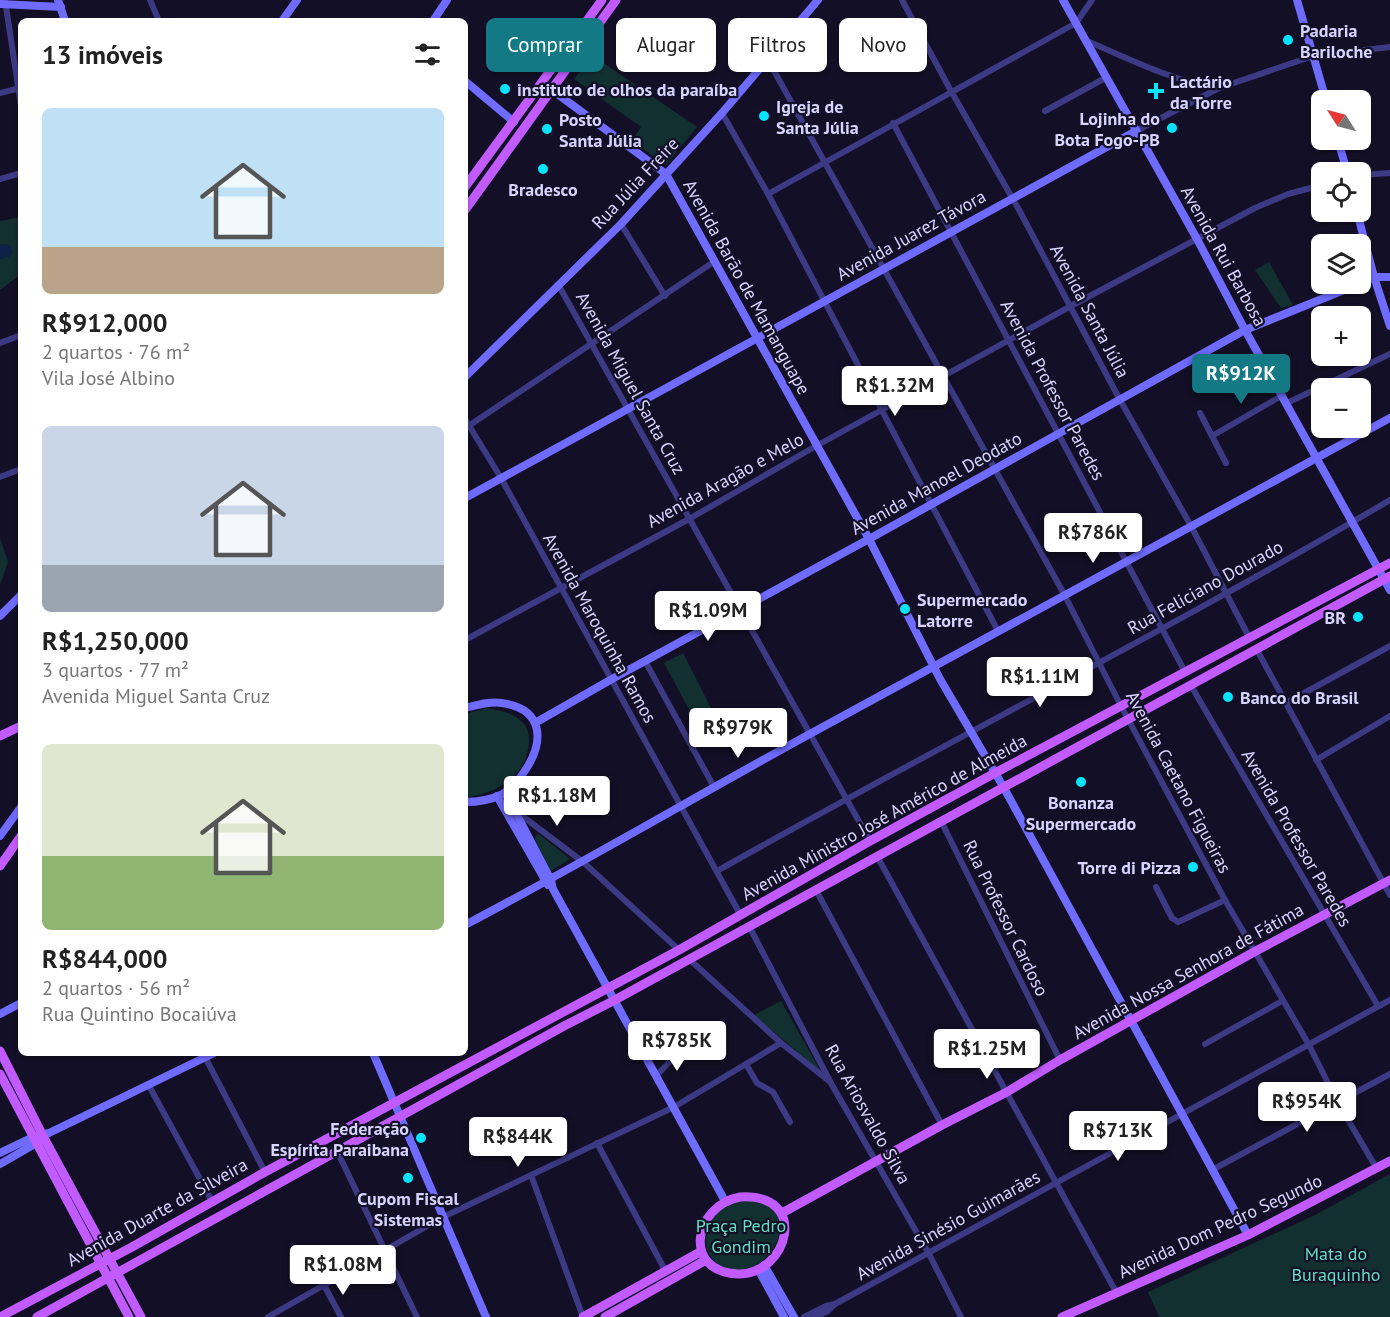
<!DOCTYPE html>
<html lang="pt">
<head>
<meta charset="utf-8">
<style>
  body { margin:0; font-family:"PT Sans",sans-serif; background:#f6f6f6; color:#222; height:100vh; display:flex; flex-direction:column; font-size:22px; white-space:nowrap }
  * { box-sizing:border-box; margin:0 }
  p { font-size:20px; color:#767676 }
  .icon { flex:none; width:33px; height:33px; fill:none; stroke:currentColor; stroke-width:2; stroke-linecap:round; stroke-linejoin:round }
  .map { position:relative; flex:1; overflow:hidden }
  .sheet { position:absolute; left:18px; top:18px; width:450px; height:1038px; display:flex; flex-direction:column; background:#fff; border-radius:9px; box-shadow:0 2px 4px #0004 }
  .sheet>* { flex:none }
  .guide { position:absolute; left:486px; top:18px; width:570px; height:54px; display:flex; gap:12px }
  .needle { width:39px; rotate:306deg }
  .controls { position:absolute; left:1311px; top:90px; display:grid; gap:12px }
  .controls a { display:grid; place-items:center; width:60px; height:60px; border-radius:9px; background:#fff; box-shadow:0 2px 4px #0004; font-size:30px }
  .price { position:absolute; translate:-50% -51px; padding:0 14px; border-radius:6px; background:#fff; color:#222; font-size:20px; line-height:39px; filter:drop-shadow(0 2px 3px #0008) }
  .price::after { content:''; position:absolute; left:50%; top:36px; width:18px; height:14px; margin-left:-9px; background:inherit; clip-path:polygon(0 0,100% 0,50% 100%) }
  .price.on { background:#137a85; color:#fff }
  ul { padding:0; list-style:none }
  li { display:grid; align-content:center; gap:12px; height:318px; padding:0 24px }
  li span { display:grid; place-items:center; height:186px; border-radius:9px; color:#555 }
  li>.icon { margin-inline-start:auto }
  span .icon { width:108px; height:108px; fill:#fffc; stroke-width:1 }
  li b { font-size:26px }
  h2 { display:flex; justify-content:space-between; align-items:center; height:72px; padding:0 24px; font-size:26px }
  .chip { padding:0 21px; border-radius:9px; background:#fff; box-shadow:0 2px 4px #0004; font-size:21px; line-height:54px }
  .chip.on { background:#137a85; color:#fff }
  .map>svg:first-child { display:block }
</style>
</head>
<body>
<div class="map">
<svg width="1390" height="1317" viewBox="0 0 1390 1317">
  <rect width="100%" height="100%" fill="#130f26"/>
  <g fill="#12302f">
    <polygon points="592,55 697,127 666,165 632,141 641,127 574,79"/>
    <polygon points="21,217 21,274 0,290 0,221"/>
    <polygon points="1269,262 1293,305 1281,308 1255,270"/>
    <polygon points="0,538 8,562 0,585"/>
    <polygon points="683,653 711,708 693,717 664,663"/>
    <path d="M487 708C498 710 512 712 521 721 528 727 529 733 529 742 527 777 497 793 465 798V714Z"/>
    <polygon points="537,834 539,834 570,859 551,871 536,842 535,837"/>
    <polygon points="781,1001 821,1072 754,1015"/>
    <polygon points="1390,1174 1390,1317 1159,1317 1148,1292 1315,1215"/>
    <path d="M752 1199C757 1201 765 1202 769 1206 802 1233 752 1288 719 1265 700 1252 704 1223 721 1209 730 1202 742 1201 752 1199Z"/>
  </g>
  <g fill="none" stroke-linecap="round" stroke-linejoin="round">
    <polyline stroke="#0c2248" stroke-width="14" points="0,252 5,251"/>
    <g stroke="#3d3a85" stroke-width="6">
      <polyline points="5,0 21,106"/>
      <polyline points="150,0 159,21"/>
      <polyline points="902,0 951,91 1018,208 1120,400 1191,526 1249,637"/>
      <path d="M1087 41C1130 59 1172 81 1219 88"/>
      <polyline points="768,60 1064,594 1121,706 1225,900 1309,1045 1338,1103 1377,1169"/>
      <polyline points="0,93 20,88"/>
      <polyline points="1045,111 1107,77"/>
      <polyline points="722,113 768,194 998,631"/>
      <polyline points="893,123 1185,672"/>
      <polyline points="1136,131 1219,88 1313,56 1390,47"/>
      <polyline points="1360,175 1390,173"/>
      <polyline points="0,179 21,173"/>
      <polyline points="768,194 1076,23 1092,0"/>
      <polyline points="621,224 665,296"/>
      <polyline points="559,286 870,841"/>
      <polyline points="0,343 21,335"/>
      <polyline points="1287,403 1390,354"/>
      <polyline points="1200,413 1226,463"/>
      <polyline points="465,419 501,478 741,916"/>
      <polyline points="470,425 715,261"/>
      <polyline points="1212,436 1283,395"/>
      <polyline points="0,477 21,469"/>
      <polyline points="465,640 689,519 816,446 1071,306 1255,208 1288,194 1322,185"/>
      <polyline points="1256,648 1390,895"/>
      <polyline points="645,661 714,787"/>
      <polyline points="1190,684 1378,1006"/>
      <polyline points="1286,703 1390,646"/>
      <polyline points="1316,760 1390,716"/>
      <polyline points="517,812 583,862 679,950"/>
      <polyline points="941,821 1060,1060"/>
      <polyline points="877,856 1116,1292"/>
      <path d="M717 871C940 745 1169 630 1390 500"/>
      <polyline points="1156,887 1172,918 1178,922 1225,900"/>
      <polyline points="816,890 942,1125"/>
      <polyline points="749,926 832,1085 929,1254 961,1317"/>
      <polyline points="689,959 781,1043 829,1081"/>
      <polyline points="1205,1044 1282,1001"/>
      <polyline points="205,1057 265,1172"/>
      <polyline points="746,1064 757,1083 773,1092 790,1122"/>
      <polyline points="656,1076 680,1051"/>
      <polyline points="148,1084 212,1201"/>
      <polyline points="597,1143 666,1272"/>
      <polyline points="337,1151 417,1317"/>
      <polyline points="1212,1170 1390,1074"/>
      <polyline points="531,1175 583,1317"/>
      <polyline points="324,1285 341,1317"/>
      <polyline points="268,1317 443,1217 674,1107 781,1043"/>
      <polyline points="804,1317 826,1306 835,1304"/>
      <polyline points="815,1317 828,1311 835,1304 1390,1000"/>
    </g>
    <g stroke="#6f6bff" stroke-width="8">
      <polyline points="58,0 65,21"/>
      <polyline points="1063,0 1197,239 1245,330 1390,590"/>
      <polyline points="1297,0 1326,100"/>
      <polyline points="0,4 61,7"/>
      <polyline points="282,21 297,0"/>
      <polyline points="433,21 447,0"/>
      <polyline points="465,81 514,122"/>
      <polyline points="552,90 666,174 869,539 940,679 1004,788 1248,1235"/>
      <polyline points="1338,140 1347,172"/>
      <polyline points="1357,212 1374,277 1390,326"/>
      <polyline points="1360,283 1374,277 1390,277"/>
      <polyline points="465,377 621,224 722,113 818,0"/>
      <polyline points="465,498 1136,131"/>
      <polyline points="0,616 21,595"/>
      <path d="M465 708C477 705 490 701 502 703 544 709 545 742 524 772 519 780 510 790 501 795 490 800 477 802 465 802"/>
      <polyline points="535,723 612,679 869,539 1245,330 1359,284"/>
      <polyline points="505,792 551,880 553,889 725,1201"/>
      <polyline points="497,796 548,885"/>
      <polyline points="0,836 21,807"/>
      <path d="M465 925C581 864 693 798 808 735 1001 628 1196 524 1390 418"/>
      <polyline points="0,1014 21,1003"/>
      <polyline points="373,1053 486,1317"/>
      <polyline points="0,1153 33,1137 49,1133 214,1053"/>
      <polyline points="0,1164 40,1141"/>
      <polyline points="764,1265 794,1317"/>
      <polyline points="758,1269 784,1317"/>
    </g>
    <g stroke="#c25bff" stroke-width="9">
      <polyline points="465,187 602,0"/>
      <polyline points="465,210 616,0"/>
      <polyline points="0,736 21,726"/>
      <polyline points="0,866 21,836"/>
      <polyline points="0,1051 44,1138 141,1317"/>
      <polyline points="0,1074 129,1317"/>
      <path d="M740 1197C811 1193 788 1275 738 1274 682 1272 693 1206 740 1197Z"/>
      <polyline points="782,1213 942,1125 1007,1092 1060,1060 1254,952 1390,880"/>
      <polyline points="0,1317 132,1247 265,1172 679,950 870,841 995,773 1390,563"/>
      <polyline points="37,1317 564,1026 613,1001 1390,576"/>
      <polyline points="583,1317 700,1252"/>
      <polyline points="605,1317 706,1260"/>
      <polyline points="1062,1317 1248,1235 1390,1161"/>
    </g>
  </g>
  <g fill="#00e5ff" stroke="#130f26" stroke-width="2">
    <circle cx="1288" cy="40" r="6"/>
    <circle cx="505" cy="89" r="6"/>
    <path d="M1153 82h6v6h6v6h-6v6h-6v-6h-6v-6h6z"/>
    <circle cx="764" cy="116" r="6"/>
    <circle cx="1172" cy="128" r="6"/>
    <circle cx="547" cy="129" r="6"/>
    <circle cx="543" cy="169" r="6"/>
    <circle cx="905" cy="609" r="6"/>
    <circle cx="1358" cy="617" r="6"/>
    <circle cx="1228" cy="697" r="6"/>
    <circle cx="1081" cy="782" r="6"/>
    <circle cx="1193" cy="867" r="6"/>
    <circle cx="421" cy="1138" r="6"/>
    <circle cx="408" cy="1178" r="6"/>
  </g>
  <g text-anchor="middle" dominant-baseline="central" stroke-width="4.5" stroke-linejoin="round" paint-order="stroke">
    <g font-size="18" font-weight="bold" fill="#d9d4ff" stroke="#130f26" text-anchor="start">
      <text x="1300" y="30">Padaria<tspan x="1300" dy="21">Bariloche</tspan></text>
      <text x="1170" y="81">Lactário<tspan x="1170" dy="21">da Torre</tspan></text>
      <text x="517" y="89">instituto de olhos da paraíba</text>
      <text x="776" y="106">Igreja de<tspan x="776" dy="21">Santa Júlia</tspan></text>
      <text x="1160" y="118" text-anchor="end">Lojinha do<tspan x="1160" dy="21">Bota Fogo-PB</tspan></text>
      <text x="559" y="119">Posto<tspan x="559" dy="21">Santa Júlia</tspan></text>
      <text x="543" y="189" text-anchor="middle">Bradesco</text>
      <text x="917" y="599">Supermercado<tspan x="917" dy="21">Latorre</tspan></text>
      <text x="1346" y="617" text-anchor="end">BR</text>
      <text x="1240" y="697">Banco do Brasil</text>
      <text x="1081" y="802" text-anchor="middle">Bonanza<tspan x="1081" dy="21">Supermercado</tspan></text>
      <text x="1181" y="867" text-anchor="end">Torre di Pizza</text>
      <text x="409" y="1128" text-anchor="end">Federação<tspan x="409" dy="21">Espírita Paraibana</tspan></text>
      <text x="408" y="1198" text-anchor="middle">Cupom Fiscal<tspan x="408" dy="21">Sistemas</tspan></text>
    </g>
    <g font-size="18" fill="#d9d4ff" stroke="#130f26">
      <text transform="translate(635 183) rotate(-47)">Rua Júlia Freire</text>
      <text transform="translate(911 235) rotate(-29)">Avenida Juarez Távora</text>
      <text transform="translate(1224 256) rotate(61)">Avenida Rui Barbosa</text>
      <text transform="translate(747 287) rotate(61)">Avenida Barão de Mamanguape</text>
      <text transform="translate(1090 311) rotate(62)">Avenida Santa Júlia</text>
      <text transform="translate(631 383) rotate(61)">Avenida Miguel Santa Cruz</text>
      <text transform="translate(1053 390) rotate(62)">Avenida Professor Paredes</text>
      <text transform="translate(725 480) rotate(-29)">Avenida Aragão e Melo</text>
      <text transform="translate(936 483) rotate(-29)">Avenida Manoel Deodato</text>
      <text transform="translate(1205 587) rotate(-29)">Rua Feliciano Dourado</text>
      <text transform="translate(600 628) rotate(61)">Avenida Maroquinha Ramos</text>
      <text transform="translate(1179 782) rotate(62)">Avenida Caetano Figueiras</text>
      <text transform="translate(884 817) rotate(-29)">Avenida Ministro José Américo de Almeida</text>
      <text transform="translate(1297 838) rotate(60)">Avenida Professor Paredes</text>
      <text transform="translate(1006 918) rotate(64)">Rua Professor Cardoso</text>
      <text transform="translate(1188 971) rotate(-29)">Avenida Nossa Senhora de Fátima</text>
      <text transform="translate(868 1114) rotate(61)">Rua Ariosvaldo Silva</text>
      <text transform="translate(157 1212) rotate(-29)">Avenida Duarte da Silveira</text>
      <text transform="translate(948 1225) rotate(-29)">Avenida Sinésio Guimarães</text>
      <text transform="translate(1220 1226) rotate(-25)">Avenida Dom Pedro Segundo</text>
    </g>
    <g font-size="18" fill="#5fe0c0" stroke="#130f26">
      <text x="741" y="1225">Praça Pedro<tspan x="741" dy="21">Gondim</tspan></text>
      <text x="1336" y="1253">Mata do<tspan x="1336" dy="21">Buraquinho</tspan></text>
    </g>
  </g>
</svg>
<div class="controls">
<a><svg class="needle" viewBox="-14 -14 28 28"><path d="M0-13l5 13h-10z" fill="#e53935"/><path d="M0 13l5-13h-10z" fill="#767676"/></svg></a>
<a><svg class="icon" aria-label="locate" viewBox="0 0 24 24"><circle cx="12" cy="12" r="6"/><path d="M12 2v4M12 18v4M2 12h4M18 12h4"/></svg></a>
<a><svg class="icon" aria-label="layers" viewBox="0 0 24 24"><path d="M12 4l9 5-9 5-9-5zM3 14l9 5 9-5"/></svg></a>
<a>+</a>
<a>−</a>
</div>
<b class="price on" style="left:1241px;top:405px">R$912K</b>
<b class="price" style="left:895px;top:417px">R$1.32M</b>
<b class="price" style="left:1093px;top:564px">R$786K</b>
<b class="price" style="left:708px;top:642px">R$1.09M</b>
<b class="price" style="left:1040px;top:708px">R$1.11M</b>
<b class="price" style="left:738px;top:759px">R$979K</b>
<b class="price" style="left:557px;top:827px">R$1.18M</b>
<b class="price" style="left:677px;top:1072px">R$785K</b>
<b class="price" style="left:987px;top:1080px">R$1.25M</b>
<b class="price" style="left:1307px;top:1133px">R$954K</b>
<b class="price" style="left:1118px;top:1162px">R$713K</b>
<b class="price" style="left:518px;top:1168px">R$844K</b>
<b class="price" style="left:343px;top:1296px">R$1.08M</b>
<div class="guide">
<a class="chip on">Comprar</a>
<a class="chip">Alugar</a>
<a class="chip">Filtros</a>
<a class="chip">Novo</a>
</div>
<section class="sheet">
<h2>13 imóveis<svg class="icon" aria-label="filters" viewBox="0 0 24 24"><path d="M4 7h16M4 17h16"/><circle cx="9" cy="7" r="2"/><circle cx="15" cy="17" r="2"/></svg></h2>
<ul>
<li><span style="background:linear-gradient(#bfe0f5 75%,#b9a48a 0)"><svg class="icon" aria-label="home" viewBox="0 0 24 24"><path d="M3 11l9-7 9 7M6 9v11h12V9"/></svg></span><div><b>R$912,000</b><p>2 quartos · 76 m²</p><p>Vila José Albino</p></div></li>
<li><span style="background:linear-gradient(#c9d6e8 75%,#9aa5b1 0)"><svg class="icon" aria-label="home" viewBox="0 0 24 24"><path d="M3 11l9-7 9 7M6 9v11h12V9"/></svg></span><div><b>R$1,250,000</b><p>3 quartos · 77 m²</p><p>Avenida Miguel Santa Cruz</p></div></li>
<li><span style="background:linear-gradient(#dfe7d0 60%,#8fb573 0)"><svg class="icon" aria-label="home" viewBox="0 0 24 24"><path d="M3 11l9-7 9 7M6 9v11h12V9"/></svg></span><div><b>R$844,000</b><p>2 quartos · 56 m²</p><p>Rua Quintino Bocaiúva</p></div></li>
</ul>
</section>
</div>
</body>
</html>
